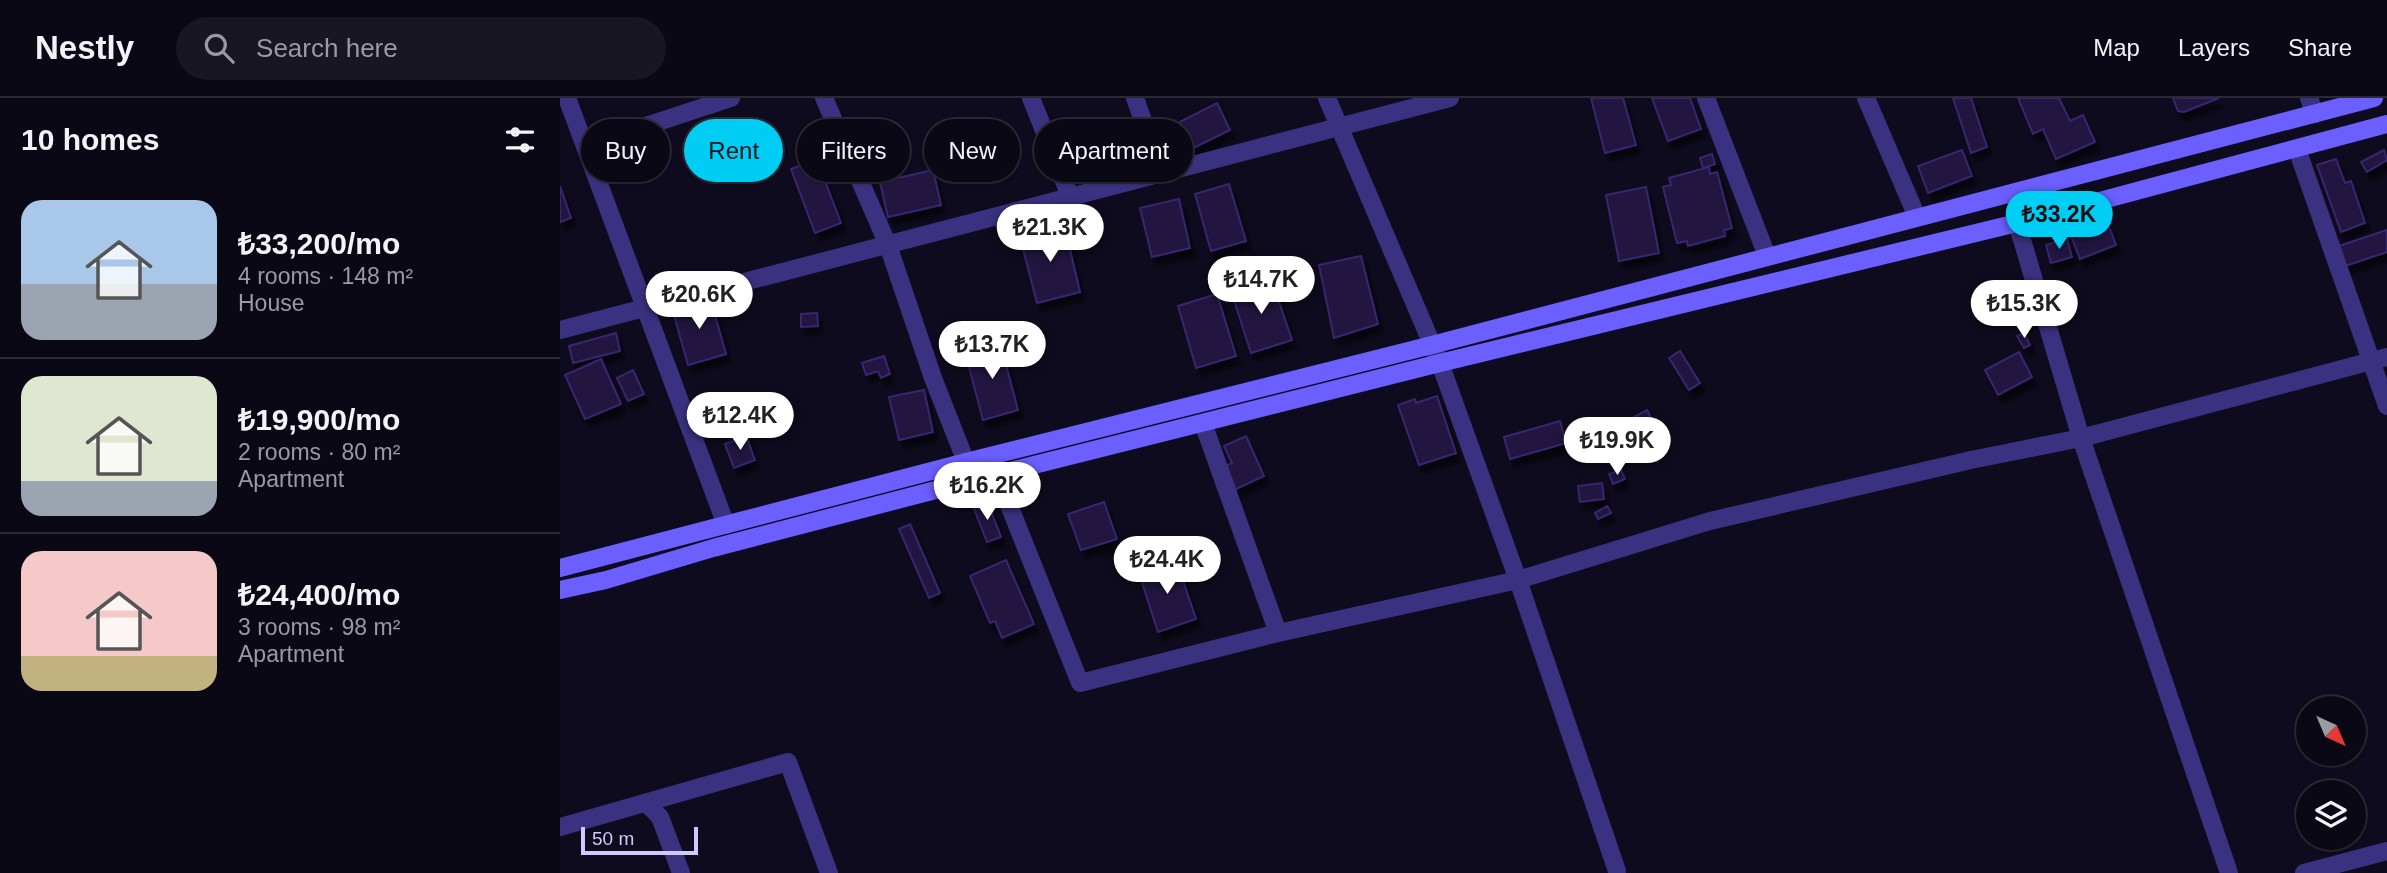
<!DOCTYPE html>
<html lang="en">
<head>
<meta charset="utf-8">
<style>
  body { margin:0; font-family:Arial,sans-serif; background:#191623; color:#f1f3f6; height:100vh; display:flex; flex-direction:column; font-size:26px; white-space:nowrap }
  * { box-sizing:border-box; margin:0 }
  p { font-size:23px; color:#9a9aa1 }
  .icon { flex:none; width:38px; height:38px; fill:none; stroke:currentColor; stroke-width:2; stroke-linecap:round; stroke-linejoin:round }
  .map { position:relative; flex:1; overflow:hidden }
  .panel { display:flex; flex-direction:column; background:#0b0816; width:560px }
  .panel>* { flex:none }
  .hud { position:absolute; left:21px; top:21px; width:665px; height:63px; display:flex; gap:14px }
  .needle { width:46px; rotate:136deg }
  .tools { position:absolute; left:1736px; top:598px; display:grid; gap:14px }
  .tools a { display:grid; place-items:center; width:70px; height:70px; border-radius:50%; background:#0b0816; box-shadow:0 2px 5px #0004,0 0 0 2px #2b2935; font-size:35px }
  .scale { position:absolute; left:21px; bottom:18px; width:117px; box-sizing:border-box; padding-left:7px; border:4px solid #d1c8ff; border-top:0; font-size:19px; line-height:24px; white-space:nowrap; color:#d1c8ff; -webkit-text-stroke:5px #0f0b1e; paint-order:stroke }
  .price { position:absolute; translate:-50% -60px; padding:0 16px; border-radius:24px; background:#fff; color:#222; font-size:23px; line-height:46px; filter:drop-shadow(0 2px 4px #0008) }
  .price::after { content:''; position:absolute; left:50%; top:42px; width:21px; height:16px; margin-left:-10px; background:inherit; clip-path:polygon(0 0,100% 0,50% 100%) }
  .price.on { background:#00cdf3; color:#111 }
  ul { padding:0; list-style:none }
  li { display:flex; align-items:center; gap:21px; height:175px; padding:0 21px }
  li+li { border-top:2px solid #2b2935 }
  li span { display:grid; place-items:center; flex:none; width:196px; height:140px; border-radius:21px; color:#555 }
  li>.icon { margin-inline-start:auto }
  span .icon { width:84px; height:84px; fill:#fffc; stroke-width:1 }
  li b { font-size:30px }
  h2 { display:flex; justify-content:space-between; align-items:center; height:84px; padding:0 21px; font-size:30px }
  .tag { padding:0 24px; border-radius:32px; background:#0b0816; box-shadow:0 2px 5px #0004,0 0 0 2px #2b2935; font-size:24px; line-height:63px }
  .tag.on { background:#00cdf3; color:#111 }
  header { display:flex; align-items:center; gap:42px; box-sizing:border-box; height:98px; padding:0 35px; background:#0b0816; border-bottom:2px solid #2b2935 }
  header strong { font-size:33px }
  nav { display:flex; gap:38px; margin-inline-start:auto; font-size:24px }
  .search { width:490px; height:63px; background:#191623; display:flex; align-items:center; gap:18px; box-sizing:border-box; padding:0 24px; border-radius:38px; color:#9a9aa1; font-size:26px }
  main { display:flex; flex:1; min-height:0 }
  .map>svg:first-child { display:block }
</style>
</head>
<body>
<header>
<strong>Nestly</strong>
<div class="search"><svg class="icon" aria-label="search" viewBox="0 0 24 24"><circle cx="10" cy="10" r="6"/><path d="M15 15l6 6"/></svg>Search here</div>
<nav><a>Map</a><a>Layers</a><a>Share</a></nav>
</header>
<main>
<section class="panel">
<h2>10 homes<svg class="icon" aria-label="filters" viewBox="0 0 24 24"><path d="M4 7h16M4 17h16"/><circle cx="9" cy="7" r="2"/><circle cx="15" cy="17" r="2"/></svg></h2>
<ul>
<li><span style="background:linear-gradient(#a9c7e8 60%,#9aa5b1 0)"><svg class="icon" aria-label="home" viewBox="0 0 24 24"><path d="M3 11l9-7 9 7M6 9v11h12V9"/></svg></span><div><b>₺33,200/mo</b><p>4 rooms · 148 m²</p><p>House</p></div></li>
<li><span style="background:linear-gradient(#dfe7d0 75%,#9aa5b1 0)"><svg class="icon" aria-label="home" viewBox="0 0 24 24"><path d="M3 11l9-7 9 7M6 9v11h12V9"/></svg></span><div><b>₺19,900/mo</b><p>2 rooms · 80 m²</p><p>Apartment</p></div></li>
<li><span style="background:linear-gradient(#f6c9c9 75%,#c2b280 0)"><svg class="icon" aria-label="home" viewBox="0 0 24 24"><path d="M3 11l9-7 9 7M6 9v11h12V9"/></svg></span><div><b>₺24,400/mo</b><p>3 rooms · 98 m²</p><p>Apartment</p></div></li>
</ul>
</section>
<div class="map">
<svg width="1827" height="775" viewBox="0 0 1827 775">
  <defs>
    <filter id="shadow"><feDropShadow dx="4.5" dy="8" stdDeviation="2" flood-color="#0009"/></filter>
  </defs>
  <rect width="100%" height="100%" fill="#0f0b1e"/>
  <g fill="#201540" stroke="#38266e" stroke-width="2" filter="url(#shadow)">
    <polygon points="1031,0 1063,0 1076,47 1045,55"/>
    <polygon points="1092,0 1130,0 1141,31 1108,43"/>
    <polygon points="1393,0 1411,0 1427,49 1411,55"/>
    <polygon points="1458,0 1499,0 1510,23 1523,17 1535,44 1496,61 1483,31 1473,36"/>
    <polygon points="1613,0 1659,0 1624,14 1618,13"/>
    <polygon points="657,5 670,32 621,56 608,30"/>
    <polygon points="1402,52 1412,78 1368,95 1358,68"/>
    <polygon points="1824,52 1827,62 1807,74 1801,64"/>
    <polygon points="1152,56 1155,66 1143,70 1140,60"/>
    <polygon points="263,59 267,68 260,70 281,125 255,135 231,71"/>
    <polygon points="1776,61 1785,85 1791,83 1805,125 1781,134 1757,67"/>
    <polygon points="1149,69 1150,76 1157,74 1172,130 1164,132 1165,138 1128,148 1127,143 1117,145 1103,89 1111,87 1109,80"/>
    <polygon points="373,72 381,107 328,119 320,84"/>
    <polygon points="669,86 686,143 651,153 635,96"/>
    <polygon points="0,88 11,120 0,124"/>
    <polygon points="1086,89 1099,155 1059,163 1046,97"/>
    <polygon points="619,101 630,150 592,159 580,110"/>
    <polygon points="504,126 520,194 477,205 460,139"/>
    <polygon points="1548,126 1556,147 1520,161 1512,140"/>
    <polygon points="1827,132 1827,154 1785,168 1779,148"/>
    <polygon points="1507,141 1512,159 1491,165 1486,147"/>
    <polygon points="801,158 818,226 774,240 759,167"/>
    <polygon points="711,180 732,242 691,255 671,193"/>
    <polygon points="657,196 676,258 636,270 618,208"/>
    <polygon points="150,199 166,256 128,267 112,210"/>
    <polygon points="257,215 258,228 241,229 241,216"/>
    <polygon points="56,235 60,253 13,265 9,248"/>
    <polygon points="1464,235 1470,247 1464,250 1457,238"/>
    <polygon points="440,244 458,312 423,322 405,254"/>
    <polygon points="1120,253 1140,285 1129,292 1109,260"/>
    <polygon points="1459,254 1472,279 1438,297 1425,272"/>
    <polygon points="324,258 330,276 321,280 318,273 306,277 302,265"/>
    <polygon points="41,261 61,306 25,321 5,277"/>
    <polygon points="73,272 84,296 68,303 57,280"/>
    <polygon points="364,292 373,334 339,342 329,299"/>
    <polygon points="877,298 896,355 859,367 838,307 855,301 856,305"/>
    <polygon points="1087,312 1100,337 1055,361 1042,336"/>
    <polygon points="1000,323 1006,345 950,361 944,339"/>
    <polygon points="186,338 195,362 174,370 165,346"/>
    <polygon points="686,338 704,378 674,392 664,369 672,365 664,348"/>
    <polygon points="1061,372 1065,381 1053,386 1049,376"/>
    <polygon points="1042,385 1044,401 1020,404 1018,388"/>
    <polygon points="427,403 441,439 427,444 413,408"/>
    <polygon points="544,404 557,441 521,452 508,416"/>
    <polygon points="1047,408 1051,415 1038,421 1035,415"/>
    <polygon points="350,426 380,495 369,500 339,431"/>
    <polygon points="446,462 474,526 442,540 435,523 430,525 410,478"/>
    <polygon points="616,462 636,521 598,534 579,475"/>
  </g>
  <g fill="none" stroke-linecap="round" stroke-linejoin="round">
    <g stroke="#3a3280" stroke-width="18">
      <polyline points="7,0 166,427"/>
      <polyline points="264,0 328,147 373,280 406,364"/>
      <polyline points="471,0 510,98"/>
      <polyline points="575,0 601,74"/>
      <polyline points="767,0 880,265 958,482 1057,773"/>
      <polyline points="1146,0 1207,158"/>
      <polyline points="1306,0 1357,119"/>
      <polyline points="1749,0 1755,16"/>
      <polyline points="25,48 171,0"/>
      <polyline points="1737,51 1827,308"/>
      <polyline points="1457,125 1521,340 1669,775"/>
      <polyline points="0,232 890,0"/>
      <polyline points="643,325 718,535"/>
      <polyline points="437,377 520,585 718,535 958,482 1150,423 1411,362 1521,340 1827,259"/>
      <polyline points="87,706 100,719 121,775"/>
      <polyline points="0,729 228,664 269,775"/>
      <polyline points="1744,775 1827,753"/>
    </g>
    <g stroke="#6c5fff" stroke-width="18">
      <polyline points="0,470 406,364 872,247 1814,0"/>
      <polyline points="0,492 46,482 153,450 414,382 880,265 1457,125 1827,26"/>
    </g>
  </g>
</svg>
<div class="tools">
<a><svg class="needle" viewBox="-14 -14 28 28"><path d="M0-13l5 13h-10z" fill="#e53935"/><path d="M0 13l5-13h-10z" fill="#9a9aa1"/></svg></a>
<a><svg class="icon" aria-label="layers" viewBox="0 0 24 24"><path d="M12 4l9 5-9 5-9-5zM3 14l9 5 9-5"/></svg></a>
</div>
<div class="scale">50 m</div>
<b class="price on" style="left:1499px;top:153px">₺33.2K</b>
<b class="price" style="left:490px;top:166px">₺21.3K</b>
<b class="price" style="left:701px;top:218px">₺14.7K</b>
<b class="price" style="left:139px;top:233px">₺20.6K</b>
<b class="price" style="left:1464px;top:242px">₺15.3K</b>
<b class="price" style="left:432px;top:283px">₺13.7K</b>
<b class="price" style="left:180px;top:354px">₺12.4K</b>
<b class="price" style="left:1057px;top:379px">₺19.9K</b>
<b class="price" style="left:427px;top:424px">₺16.2K</b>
<b class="price" style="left:607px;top:498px">₺24.4K</b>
<div class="hud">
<a class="tag">Buy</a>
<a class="tag on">Rent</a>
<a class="tag">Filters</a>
<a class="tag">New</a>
<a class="tag">Apartment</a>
</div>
</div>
</main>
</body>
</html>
